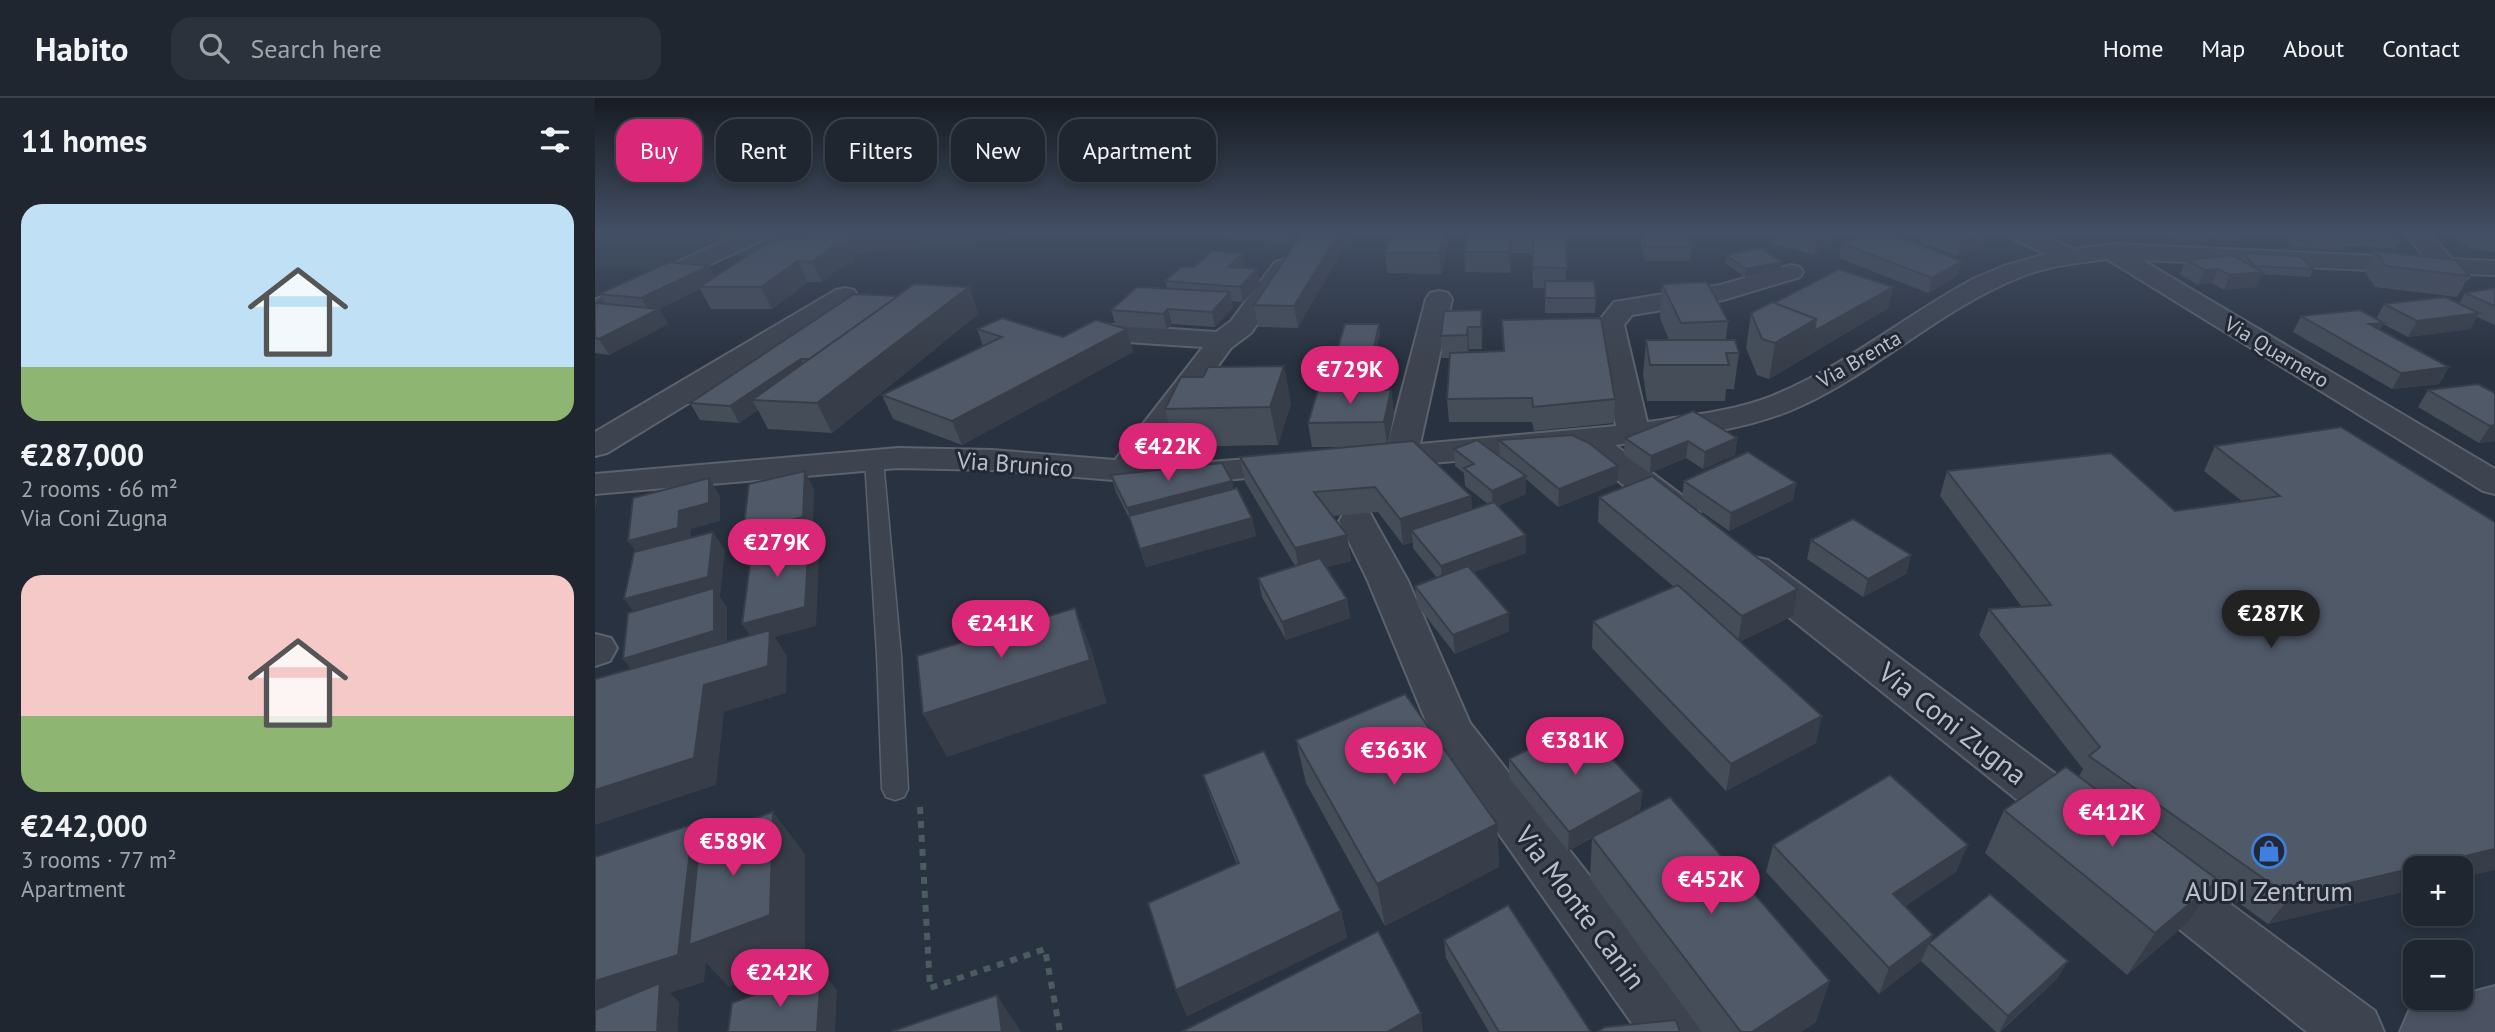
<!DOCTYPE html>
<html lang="en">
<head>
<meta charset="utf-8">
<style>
  body { margin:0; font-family:"PT Sans",sans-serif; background:#2c323c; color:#f1f3f6; height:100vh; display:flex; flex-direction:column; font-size:26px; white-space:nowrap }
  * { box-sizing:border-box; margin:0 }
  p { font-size:23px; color:#a1a5ab }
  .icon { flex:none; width:38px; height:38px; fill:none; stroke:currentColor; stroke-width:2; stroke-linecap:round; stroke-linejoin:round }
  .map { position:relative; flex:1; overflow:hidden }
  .details { display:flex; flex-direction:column; background:#1f2630; width:595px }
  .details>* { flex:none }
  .hud { position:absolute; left:21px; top:21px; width:665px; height:63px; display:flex; gap:14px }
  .tools { position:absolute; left:1808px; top:758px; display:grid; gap:14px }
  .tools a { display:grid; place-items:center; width:70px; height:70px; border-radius:14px; background:#1f2630; box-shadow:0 4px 10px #0003,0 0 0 2px #3c434c; font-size:35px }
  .price { position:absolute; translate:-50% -60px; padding:0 16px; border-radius:24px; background:#db2777; color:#fff; font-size:23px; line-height:46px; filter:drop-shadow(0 2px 4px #0008) }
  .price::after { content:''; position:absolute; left:50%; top:42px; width:21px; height:16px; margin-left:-10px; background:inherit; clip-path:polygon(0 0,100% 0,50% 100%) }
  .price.selected { background:#222; color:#fff }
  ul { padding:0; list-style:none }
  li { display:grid; align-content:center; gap:14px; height:371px; padding:0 21px }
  li span { display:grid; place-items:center; height:217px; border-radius:21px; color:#555 }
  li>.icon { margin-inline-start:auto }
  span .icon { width:126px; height:126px; fill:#fffc; stroke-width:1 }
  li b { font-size:30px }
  h2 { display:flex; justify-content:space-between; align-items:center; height:84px; padding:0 21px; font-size:30px }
  .tag { padding:0 24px; border-radius:21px; background:#1f2630; box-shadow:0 4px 10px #0003,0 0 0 2px #3c434c; font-size:24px; line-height:63px }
  .tag.selected { background:#db2777; color:#fff }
  header { display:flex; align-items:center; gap:42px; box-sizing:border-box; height:98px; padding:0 35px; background:#1f2630; border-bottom:2px solid #3c434c }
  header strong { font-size:33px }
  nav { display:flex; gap:38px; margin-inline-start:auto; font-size:24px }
  .search { width:490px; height:63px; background:#2c323c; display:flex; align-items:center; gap:18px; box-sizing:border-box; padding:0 24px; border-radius:21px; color:#a1a5ab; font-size:26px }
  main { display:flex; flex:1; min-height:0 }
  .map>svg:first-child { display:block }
</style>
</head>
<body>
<header>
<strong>Habito</strong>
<div class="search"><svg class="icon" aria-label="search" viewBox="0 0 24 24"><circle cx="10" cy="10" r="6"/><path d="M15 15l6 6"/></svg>Search here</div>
<nav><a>Home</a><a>Map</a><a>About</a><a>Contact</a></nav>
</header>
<main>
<section class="details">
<h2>11 homes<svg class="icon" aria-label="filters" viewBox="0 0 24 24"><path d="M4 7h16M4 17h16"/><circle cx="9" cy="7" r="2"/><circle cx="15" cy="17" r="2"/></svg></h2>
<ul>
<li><span style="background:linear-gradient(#bfe0f5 75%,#8fb573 0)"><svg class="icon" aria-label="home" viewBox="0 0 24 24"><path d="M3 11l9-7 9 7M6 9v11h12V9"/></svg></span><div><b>€287,000</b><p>2 rooms · 66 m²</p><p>Via Coni Zugna</p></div></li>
<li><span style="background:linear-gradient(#f6c9c9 65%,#8fb573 0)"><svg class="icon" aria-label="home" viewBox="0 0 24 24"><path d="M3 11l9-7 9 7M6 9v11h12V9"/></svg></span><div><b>€242,000</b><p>3 rooms · 77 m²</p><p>Apartment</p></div></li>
</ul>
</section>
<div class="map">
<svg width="1900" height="934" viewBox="0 0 1900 934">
  <rect width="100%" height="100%" fill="#293240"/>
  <polygon fill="#2c3f42" points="0,133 211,133 175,164 161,166 117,151 67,172 0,169"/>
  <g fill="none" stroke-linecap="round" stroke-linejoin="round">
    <g stroke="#5b626d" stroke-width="3">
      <polygon id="service" points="279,356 288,362 306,557 313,691 309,699 300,702 291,699 287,691 282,557 270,362"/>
    </g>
    <g stroke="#5b626d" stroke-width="4">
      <g id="minor">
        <polygon points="150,133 180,133 176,138 0,220 0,202"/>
        <path d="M1408 133H1438L1480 151 1517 146 1830 160 1809 133H1833L1857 161 1900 163V177L1875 176 1872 180 1863 183 1844 175 1547 162 1900 371V396L1888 393 1512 161C1484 165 1455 167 1428 178 1348 209 1285 271 1208 307 1151 334 1081 339 1020 347L1100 407 1105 415 1100 423 1087 426 1074 423 984 352 780 370 768 367 763 360 768 353 792 349 831 201 835 195 844 193 853 195 857 201 825 346 1021 328 1001 227 1019 204 1125 187 1196 167 1205 169 1208 174 1205 179 1128 202 1037 217 1029 227 1052 324C1093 318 1139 313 1177 298 1249 269 1311 217 1380 180L1409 168 1451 156 1411 138Z"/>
        <polygon points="689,162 698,164 701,169 656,235 636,250 552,365 579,367 700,357 712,360 717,367 712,374 579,387 397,372 303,370 0,396 0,376 303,350 397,352 520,362 608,249 501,242 491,240 487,234 491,228 501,226 621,234 636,223 680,164"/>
        <polygon points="250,190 259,192 263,198 259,204 12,355 0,358 0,334 241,192"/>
        <polygon points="762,412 775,415 813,483 875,625 1100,913 1109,934 1043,934 840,645 773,483 744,423 749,415"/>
        <polygon points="1159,459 1173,462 1501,706 1508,721 1501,736 1483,742 1465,736 1145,480 1140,471 1145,462"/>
        <polygon points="0,536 16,540 22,550 15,563 0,568"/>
        <polygon points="1561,758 1580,765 1780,913 1789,934 1712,934 1542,797 1534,781 1542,765"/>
      </g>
    </g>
    <g stroke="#5b626d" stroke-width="4">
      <polygon id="secondary" points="1900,888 1900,934 1805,934 1814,913 1835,904 1866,900 1866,897"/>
    </g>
    <polyline stroke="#4b5c60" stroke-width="6" stroke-dasharray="7 7" stroke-linecap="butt" points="325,709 335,890 450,851 465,934"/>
    <use href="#service" fill="#3d4450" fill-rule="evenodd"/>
    <use href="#minor" fill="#3d4450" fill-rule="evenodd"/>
    <use href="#secondary" fill="#4b5363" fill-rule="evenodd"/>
  </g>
  <g fill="#454d59">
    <polygon points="208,133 444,133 442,138 257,156 260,164 249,167 227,184 213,184 177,211 116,211 105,191 64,211 73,226 14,257 0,255 0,206 10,205 4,196 114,168 120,179 178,146 208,141 206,136"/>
    <polygon points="625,133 706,133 694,145 626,140"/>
    <polygon points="709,133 703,230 663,229 659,207"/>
    <polygon points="798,133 1002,133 1002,137 972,136 971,151 971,183 1001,200 1000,215 950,215 950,190 938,190 938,155 917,155 915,175 870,174 869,154 873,136 856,136 846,176 792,175 790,155"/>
    <polygon points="1047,133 1096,149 1095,163 1050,163 1046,146"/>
    <polygon points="1181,133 1241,133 1240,142 1219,157 1179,146"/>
    <polygon points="1327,133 1389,133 1394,134 1390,148 1362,158 1325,144"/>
    <polygon points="1558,133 1648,133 1643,143 1610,140 1609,143 1561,139"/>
    <polygon points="1683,133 1790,133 1803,144 1799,151 1750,148 1748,152 1699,149"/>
    <polygon points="1858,133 1900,133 1900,154 1874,151 1856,135"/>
    <polygon points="1247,145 1363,177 1333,195 1244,160"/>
    <polygon points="1780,153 1874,178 1862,199 1780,189 1769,173"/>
    <polygon points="1648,155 1718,171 1715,179 1667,176 1661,189 1629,192 1617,185 1603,187 1585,176 1591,162 1645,162"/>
    <polygon points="1131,157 1186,172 1150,179 1130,165"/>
    <polygon points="599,169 650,169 649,170 662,171 665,186 648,204 636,203 638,209 620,229 577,226 572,231 521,228 516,212 572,190 570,183"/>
    <polygon points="1067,186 1133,223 1131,242 1144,255 1139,291 1131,291 1130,303 1052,303 1048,277 1051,242 1074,242 1065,220"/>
    <polygon points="374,189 383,216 237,335 173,331 163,312 144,325 105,322 95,305 303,198"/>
    <polygon points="1298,189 1293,210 1174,281 1162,277 1151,250 1156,215 1179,205"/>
    <polygon points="1900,190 1900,227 1882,219 1875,231 1813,239 1788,226 1785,232 1854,269 1844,286 1797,291 1698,234 1706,218 1781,221 1789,206 1864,206 1870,195"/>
    <polygon points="887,212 887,251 874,251 874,254 908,253 907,222 1020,301 1019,325 939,333 937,324 854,324 852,301 854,260 847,260 846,238"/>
    <polygon points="382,231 468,239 532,231 538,254 367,347 298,321 287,297 388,248"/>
    <polygon points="785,234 780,258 744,259 743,250"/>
    <polygon points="608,279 696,305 683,347 580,349 570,311"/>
    <polygon points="796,292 799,316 793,346 876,398 877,412 893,406 870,388 869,375 860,368 859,351 905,359 904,342 1023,368 1022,385 963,409 931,381 931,396 903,408 931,437 931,455 878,474 914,533 860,556 822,507 820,488 842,480 818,450 818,444 808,447 783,414 738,418 752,437 756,463 732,469 752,501 755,520 691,542 667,499 663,480 700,468 650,384 645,359 756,349 717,349 713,325"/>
    <polygon points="1833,292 1900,295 1900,343 1884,345 1823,309"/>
    <polygon points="1746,329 1820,770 1820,791 1673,826 1619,787 1593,824 1532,877 1390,755 1409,712 1484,678 1488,671 1384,537 1394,511 1427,509 1345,398 1352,373 1580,413 1647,403 1609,373 1620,348"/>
    <polygon points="1030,340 1142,340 1140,357 1108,371 1091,360 1055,375 1029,357"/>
    <polygon points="516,377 637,383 638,390 657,420 661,438 551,469 536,424 521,394"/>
    <polygon points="1089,383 1201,385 1198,402 1134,433 1087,400"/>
    <polygon points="1004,399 1203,491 1198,518 1145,543 1221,645 1131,693 997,550 998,523 1079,489 1003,424"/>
    <polygon points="1216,442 1316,457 1311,476 1268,499 1212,461"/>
    <polygon points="701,642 902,726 904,769 790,828 711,685"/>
    <polygon points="914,661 1047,693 1045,712 1010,732 1221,924 1206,934 1107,934 995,781 997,740 973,753 914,680"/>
    <polygon points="608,677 746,813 752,840 592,918 581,892 642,766 617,704"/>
    <polygon points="1178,747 1361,774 1310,808 1338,837 1334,845 1462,881 1405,934 1401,934 1326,863 1284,896 1171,774"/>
    <polygon points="849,842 996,934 894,934 851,860"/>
  </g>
  <g fill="#383e49">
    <polygon points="284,133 444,133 442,138 257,156 260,164 249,167 227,184 217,164 240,137"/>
    <polygon points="692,133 706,133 694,145"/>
    <polygon points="745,133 759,133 703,230 699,208"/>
    <polygon points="851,133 856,133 856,136 846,176 844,155"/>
    <polygon points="1236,133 1241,133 1240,142 1219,157 1221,142"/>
    <polygon points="1394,134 1390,148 1362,158 1366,144"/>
    <polygon points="217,135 215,156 206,136"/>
    <polygon points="917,135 917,155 915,175 914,154"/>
    <polygon points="648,155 650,169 636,183 633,169"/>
    <polygon points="203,163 213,184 177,211 166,189"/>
    <polygon points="1367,163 1363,177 1333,195 1337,180"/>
    <polygon points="1187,164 1186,172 1150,179 1151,171"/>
    <polygon points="114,168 122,183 104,189 105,191 64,211 73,226 14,257 4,241 55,215 46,200"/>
    <polygon points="662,171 665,186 648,204 645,189"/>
    <polygon points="1623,171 1617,185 1603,187 1610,172"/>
    <polygon points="1668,174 1661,189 1629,192 1635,177"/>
    <polygon points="374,189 383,216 237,335 222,305"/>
    <polygon points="1298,189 1293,210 1174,281 1180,245 1221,221"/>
    <polygon points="635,194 638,209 620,229 617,214"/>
    <polygon points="573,211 577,226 572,231 568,216"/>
    <polygon points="887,212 888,234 887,251 886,229"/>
    <polygon points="1884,215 1875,231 1813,239 1822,223"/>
    <polygon points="1789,225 1781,240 1774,226"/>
    <polygon points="784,226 785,234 780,258 779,250"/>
    <polygon points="873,229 874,251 873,260 872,237"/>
    <polygon points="532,231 538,254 367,347 357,323"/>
    <polygon points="206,261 214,277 157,302 163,312 144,325 135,308"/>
    <polygon points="689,268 696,305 683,347 675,309"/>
    <polygon points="1854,269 1844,286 1797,291 1806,275"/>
    <polygon points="796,292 799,316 792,349 789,324"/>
    <polygon points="1900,327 1900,343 1884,345 1895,328"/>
    <polygon points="1142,340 1140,357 1108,371 1110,354"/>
    <polygon points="1093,343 1091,360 1055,375 1056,358"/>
    <polygon points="1023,368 1022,385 963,409 964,391"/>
    <polygon points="210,373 219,391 218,437 214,438 224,455 221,528 180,539 192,558 191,595 129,614 121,687 0,727 0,692 109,587 160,545 147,526 159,452 148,434"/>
    <polygon points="931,378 931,396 898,410 897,393"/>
    <polygon points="114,380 125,398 125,423 96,431 95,448 46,461 33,443 84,413"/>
    <polygon points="637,383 641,401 538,428 532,410"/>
    <polygon points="1201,385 1198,402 1134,433 1136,415"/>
    <polygon points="876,398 878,424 816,432 818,444 808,447 805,421"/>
    <polygon points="0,399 2,403 0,412"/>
    <polygon points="657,420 661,438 551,469 545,451"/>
    <polygon points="118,434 130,452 125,498 124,498 132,509 132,552 43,580 28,561 43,520 29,501"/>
    <polygon points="752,437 756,463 705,476 700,450"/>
    <polygon points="931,437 931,455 847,486 846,468"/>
    <polygon points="1316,457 1311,476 1268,499 1273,481"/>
    <polygon points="1203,491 1198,518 1143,545 1147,518"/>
    <polygon points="752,501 755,520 691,542 687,524"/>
    <polygon points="480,510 496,551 512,605 352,659 328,616"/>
    <polygon points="914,515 914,533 860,556 858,537"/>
    <polygon points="1227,618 1221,645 1131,693 1136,666"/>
    <polygon points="1047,693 1045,712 973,753 974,734"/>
    <polygon points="178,714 210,756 210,859 134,889 111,865 109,884 75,895 84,904 83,934 62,934 0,919 0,883 98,726 121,753"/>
    <polygon points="902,726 904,769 790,828 782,786"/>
    <polygon points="1373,747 1361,774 1288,823 1298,796"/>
    <polygon points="1900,751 1900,772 1866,780 1866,770 1820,770 1820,791 1673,826 1695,799"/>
    <polygon points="1623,782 1593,824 1532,877 1560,835"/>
    <polygon points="746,813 752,840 592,918 581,892"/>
    <polygon points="1338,837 1326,863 1284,896 1294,870"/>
    <polygon points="1473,863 1462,881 1404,934 1413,918"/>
    <polygon points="226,873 242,892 240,934 222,934"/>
    <polygon points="1235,883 1221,924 1206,934 1157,934"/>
    <polygon points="402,897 426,934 407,934"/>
    <polygon points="826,915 828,934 792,934"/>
  </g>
  <g fill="#505968" stroke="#383e49" stroke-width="2">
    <polygon points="208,133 284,133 240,137 251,144 239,147 217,164 203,163 166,189 104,189 171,146 178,146 185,141 213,141 217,135 206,136"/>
    <polygon points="709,133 745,133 699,208 659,207"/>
    <polygon points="798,133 851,133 844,155 790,155"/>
    <polygon points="873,133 972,133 972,135 917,135 914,154 869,154"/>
    <polygon points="1047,133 1091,133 1096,149 1051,149"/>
    <polygon points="1184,133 1236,133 1221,142"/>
    <polygon points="1285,133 1286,133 1367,163 1337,180 1247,145"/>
    <polygon points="1336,133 1389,133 1394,134 1366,144"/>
    <polygon points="1693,133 1790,133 1803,144 1747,140 1752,145 1702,142"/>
    <polygon points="1877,133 1900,133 1900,139 1882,137"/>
    <polygon points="939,140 971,140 972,170 937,169"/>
    <polygon points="1166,150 1187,164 1151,171 1131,157"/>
    <polygon points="617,153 648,155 633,169 662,171 645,189 570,183 586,169 599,169"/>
    <polygon points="1780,153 1861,162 1874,178 1791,168"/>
    <polygon points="1648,155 1705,158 1718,171 1660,168"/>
    <polygon points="1637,157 1668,174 1635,177 1623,171 1610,172 1591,162"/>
    <polygon points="74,164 114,168 46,200 4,196"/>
    <polygon points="1244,171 1298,189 1219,233 1221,221 1179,205"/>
    <polygon points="950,183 999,183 1001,200 950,200"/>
    <polygon points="1112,184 1133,223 1086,225 1067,186"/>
    <polygon points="319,186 374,189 222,305 157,302"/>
    <polygon points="542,189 635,194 617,214 573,211 568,216 516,212"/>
    <polygon points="1900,190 1900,208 1870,195"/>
    <polygon points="259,196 303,198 214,261 206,261 135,308 95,305"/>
    <polygon points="1850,199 1884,215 1822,223 1789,206"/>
    <polygon points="1177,204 1221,221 1180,245 1167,241 1156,215"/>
    <polygon points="2,205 64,211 4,241 0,240 0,206"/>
    <polygon points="887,212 886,229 873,229 872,237 846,238 849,213"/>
    <polygon points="1765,212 1789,225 1774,226 1854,269 1806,275 1706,218"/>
    <polygon points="407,220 468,239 501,222 532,231 357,323 287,297 407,239 382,231"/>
    <polygon points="1006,220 1020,301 938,309 937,300 852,301 855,255 909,253 907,222"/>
    <polygon points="750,226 784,226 779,250 743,250"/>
    <polygon points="1051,242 1140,242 1144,255 1131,255 1134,267 1055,267"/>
    <polygon points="689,268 675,309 570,311 586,279 608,279 613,269"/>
    <polygon points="1883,286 1900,295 1900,327 1895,328 1833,292"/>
    <polygon points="723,292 796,292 789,324 713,325"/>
    <polygon points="1098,313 1142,340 1110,354 1093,343 1056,358 1030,340"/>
    <polygon points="1746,329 1900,424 1900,751 1695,799 1494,658 1505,649 1394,511 1456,507 1352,373 1516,355 1580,413 1685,398 1620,348"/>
    <polygon points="977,337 994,345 1023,368 964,391 904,342"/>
    <polygon points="882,342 931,378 897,393 869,370 879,366 859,351"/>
    <polygon points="818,343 876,398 805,421 780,389 719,394 752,437 700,450 645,359"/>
    <polygon points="1153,354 1201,385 1136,415 1089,383"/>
    <polygon points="627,365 637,383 532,410 516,377"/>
    <polygon points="210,373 208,419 148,434 154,386"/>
    <polygon points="1057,378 1203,491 1147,518 1004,399"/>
    <polygon points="114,380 114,405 84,413 83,430 33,443 38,400"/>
    <polygon points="642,390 657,420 545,451 534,418"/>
    <polygon points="899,404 931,437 846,468 816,432"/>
    <polygon points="1258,421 1316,457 1273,481 1216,442"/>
    <polygon points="118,434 113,479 29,501 39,454"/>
    <polygon points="214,437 210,509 147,526 157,451"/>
    <polygon points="725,460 752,501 687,524 663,480"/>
    <polygon points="873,468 914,515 858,537 820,488"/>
    <polygon points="1083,487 1227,618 1136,666 998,523"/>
    <polygon points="119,490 119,533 28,561 33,515"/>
    <polygon points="480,510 495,562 328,616 322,558"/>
    <polygon points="175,532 173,568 109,587 99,660 0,692 0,581"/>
    <polygon points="810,596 902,726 782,786 701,642"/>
    <polygon points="985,626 1047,693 974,734 914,661"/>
    <polygon points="669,653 746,813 581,892 553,805 644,765 608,677"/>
    <polygon points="1471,669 1623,782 1560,835 1409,712"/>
    <polygon points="1295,677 1373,747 1298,796 1338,837 1294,870 1178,747"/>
    <polygon points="1075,699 1235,883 1157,934 1146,934 997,739"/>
    <polygon points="178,714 175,817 94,847 105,739"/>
    <polygon points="98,726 83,857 0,883 0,759"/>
    <polygon points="1395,796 1473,863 1413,918 1334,845"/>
    <polygon points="913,807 996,934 904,934 849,842"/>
    <polygon points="783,833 826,915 792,934 586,934"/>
    <polygon points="226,873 222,934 133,934 137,905"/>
    <polygon points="65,885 62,934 0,934 0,912"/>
    <polygon points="402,897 407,934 298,934 298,933"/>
    <polygon points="1081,922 1085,934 1002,934 1010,929"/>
  </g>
  <linearGradient id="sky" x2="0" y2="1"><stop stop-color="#171c23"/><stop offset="0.51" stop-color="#434f64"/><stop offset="1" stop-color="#434f64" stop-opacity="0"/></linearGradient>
  <rect width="1900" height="263" fill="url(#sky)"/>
  <defs>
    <g id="shop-ring" transform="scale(1.75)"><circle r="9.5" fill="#222935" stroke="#3f7fe0" stroke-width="1.5"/><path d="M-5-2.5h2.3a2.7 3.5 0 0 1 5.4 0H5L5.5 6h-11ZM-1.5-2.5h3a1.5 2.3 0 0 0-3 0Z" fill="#3f7fe0"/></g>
  </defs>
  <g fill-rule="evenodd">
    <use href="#shop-ring" x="1674" y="753"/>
  </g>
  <g text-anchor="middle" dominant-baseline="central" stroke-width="6" stroke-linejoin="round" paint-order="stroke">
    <g font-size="21" fill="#babfca" stroke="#222935">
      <text transform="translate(1682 254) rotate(31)">Via Quarnero</text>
      <text transform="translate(1264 261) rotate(-30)">Via Brenta</text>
    </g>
    <g font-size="24" fill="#babfca" stroke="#222935">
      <text transform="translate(420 366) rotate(4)">Via Brunico</text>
    </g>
    <g font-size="28" fill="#babfca" stroke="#222935">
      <text transform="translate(1358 625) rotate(38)">Via Coni Zugna</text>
      <text transform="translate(986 809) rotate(53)">Via Monte Canin</text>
    </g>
    <g font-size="28" fill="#babfca" stroke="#222935">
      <text x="1674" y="792">AUDI Zentrum</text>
    </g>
  </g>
</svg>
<div class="tools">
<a>+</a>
<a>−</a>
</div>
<b class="price" style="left:755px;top:308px">€729K</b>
<b class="price" style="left:573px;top:385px">€422K</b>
<b class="price" style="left:182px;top:481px">€279K</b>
<b class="price selected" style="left:1676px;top:552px">€287K</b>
<b class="price" style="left:406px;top:562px">€241K</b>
<b class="price" style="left:980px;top:679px">€381K</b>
<b class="price" style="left:799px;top:689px">€363K</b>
<b class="price" style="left:1517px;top:751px">€412K</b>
<b class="price" style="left:138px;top:780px">€589K</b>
<b class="price" style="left:1116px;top:818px">€452K</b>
<b class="price" style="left:185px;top:911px">€242K</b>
<div class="hud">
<a class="tag selected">Buy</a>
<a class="tag">Rent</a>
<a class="tag">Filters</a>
<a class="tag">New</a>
<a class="tag">Apartment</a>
</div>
</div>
</main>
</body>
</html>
